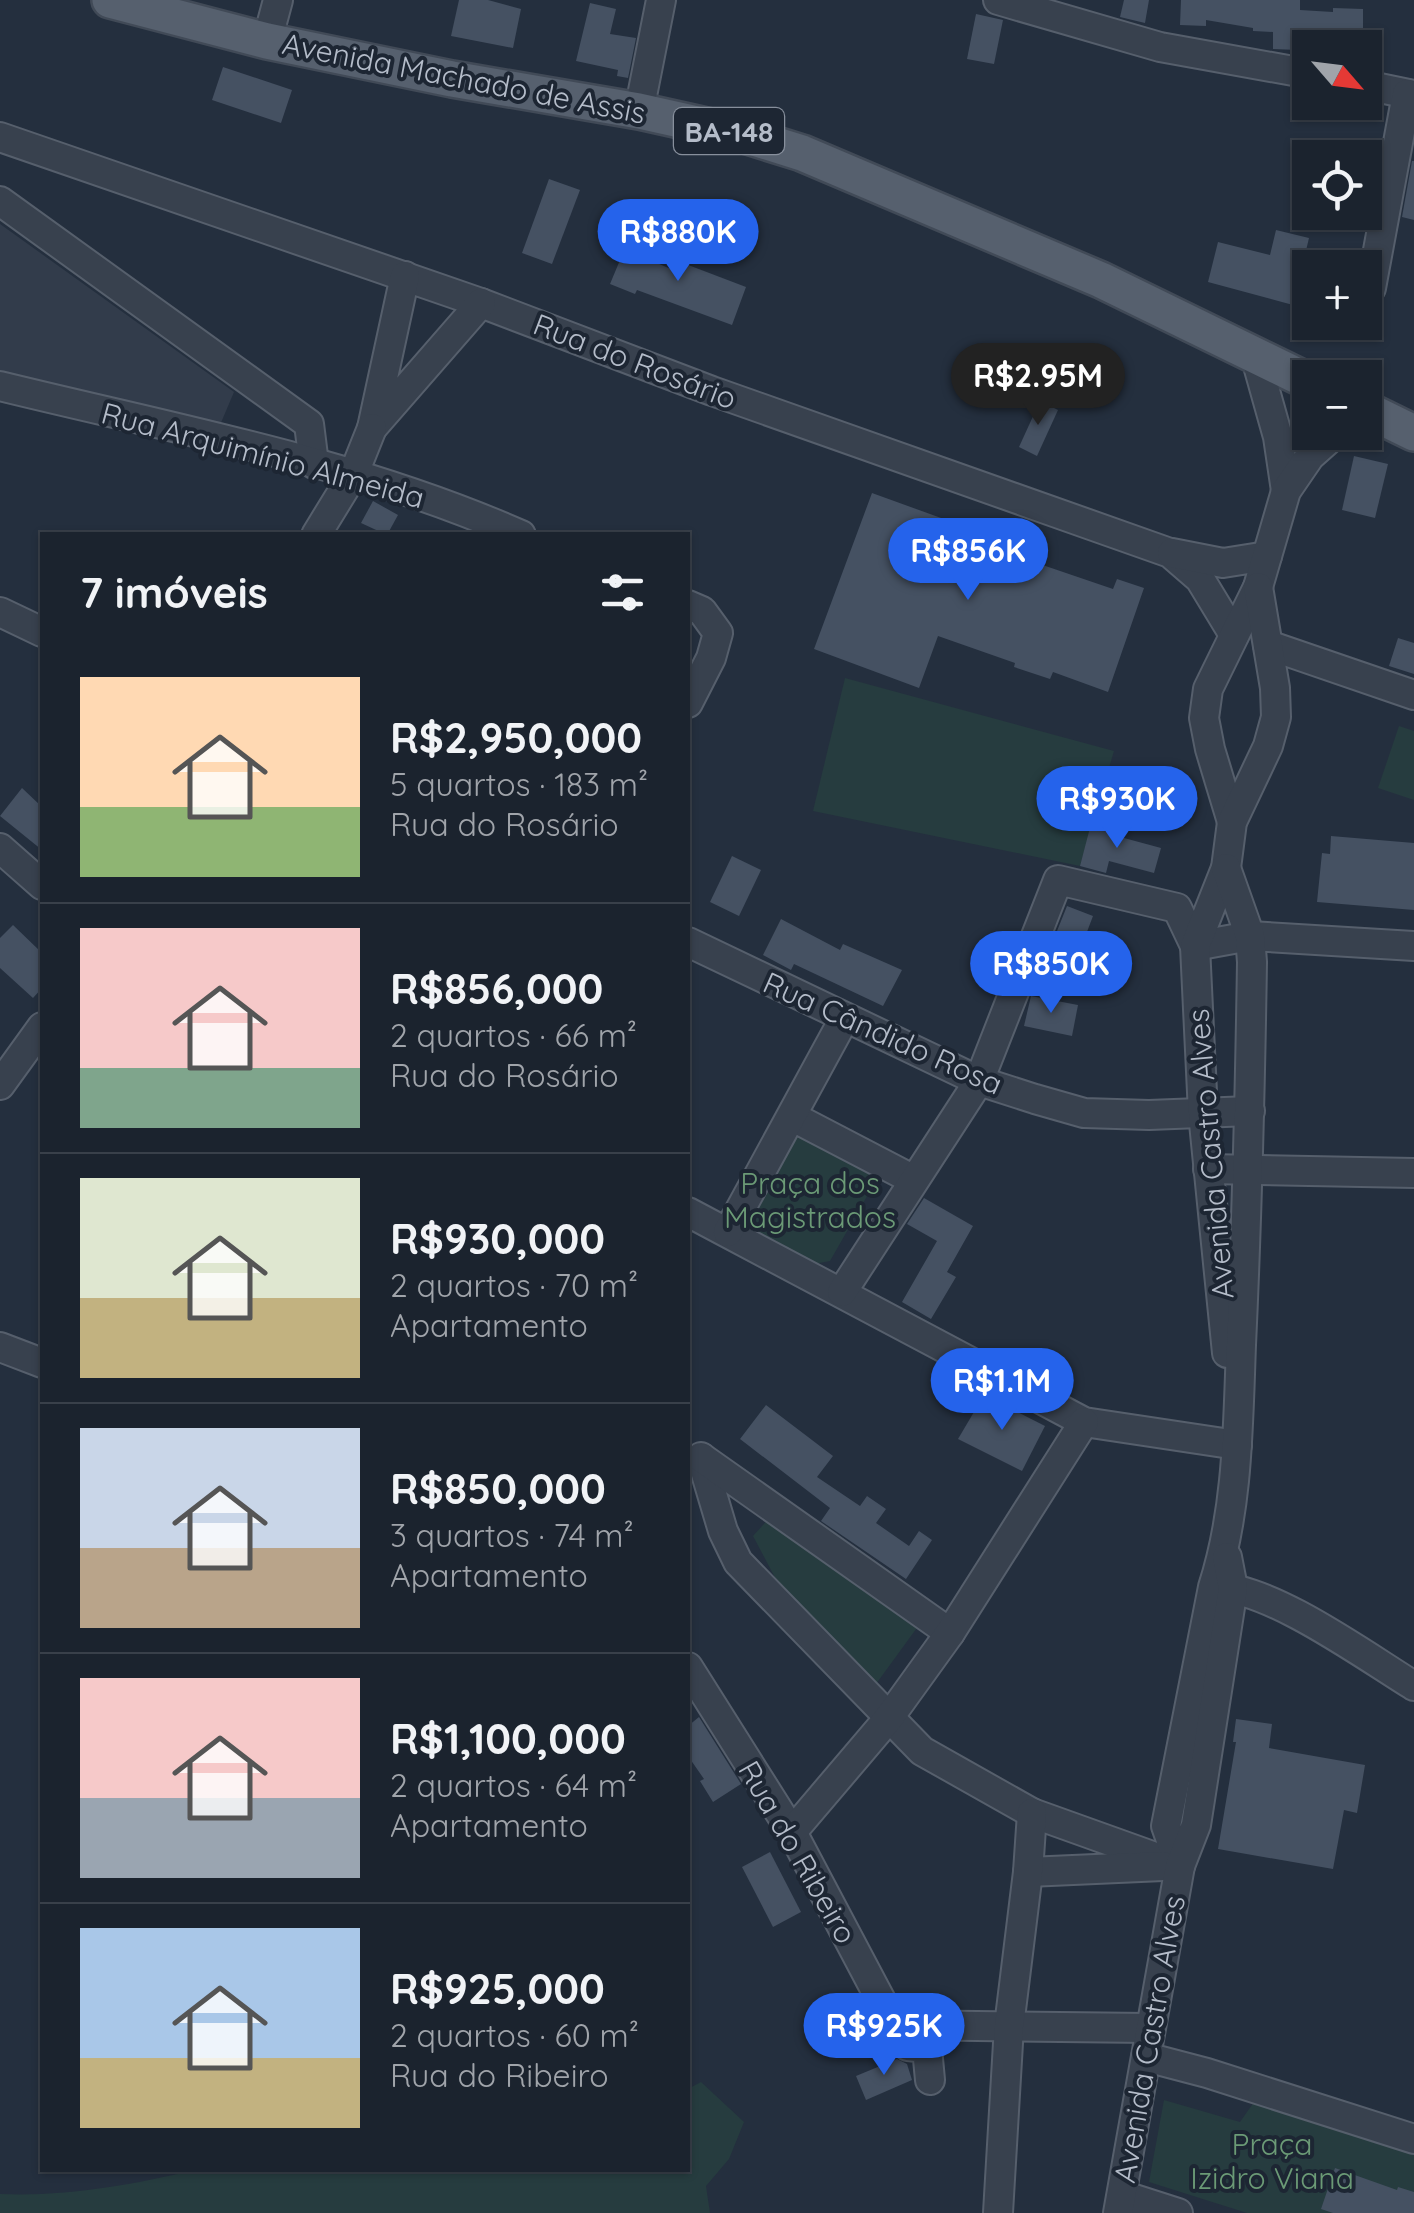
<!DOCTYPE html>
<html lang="pt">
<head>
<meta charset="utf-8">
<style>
  body { margin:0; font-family:Quicksand,sans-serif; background:#282f3a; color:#f1f3f6; height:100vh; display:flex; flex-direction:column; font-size:38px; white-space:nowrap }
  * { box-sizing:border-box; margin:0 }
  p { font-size:32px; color:#a0a4aa }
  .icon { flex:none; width:55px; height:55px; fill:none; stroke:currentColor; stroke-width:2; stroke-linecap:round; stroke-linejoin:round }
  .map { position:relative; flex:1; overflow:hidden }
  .drawer { position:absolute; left:40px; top:532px; width:650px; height:1640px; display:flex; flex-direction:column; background:#1b232e; border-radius:0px; box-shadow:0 2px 8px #0004,0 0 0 2px #39404a }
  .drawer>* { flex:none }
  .needle { width:65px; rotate:118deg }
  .controls { position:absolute; left:1292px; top:30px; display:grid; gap:20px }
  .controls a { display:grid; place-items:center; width:90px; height:90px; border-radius:0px; background:#1b232e; box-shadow:0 2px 8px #0004,0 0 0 2px #39404a; font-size:50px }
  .price { position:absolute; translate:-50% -85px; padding:0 22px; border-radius:35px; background:#2563eb; color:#fff; font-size:32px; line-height:65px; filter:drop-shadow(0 2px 5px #0008) }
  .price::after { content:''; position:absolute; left:50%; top:60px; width:30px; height:22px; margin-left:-15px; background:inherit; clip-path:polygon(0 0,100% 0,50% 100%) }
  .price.selected { background:#222; color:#fff }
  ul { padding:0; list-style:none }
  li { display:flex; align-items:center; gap:30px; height:250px; padding:0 40px }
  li+li { border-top:2px solid #39404a }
  li span { display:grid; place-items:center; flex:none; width:280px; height:200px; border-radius:0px; color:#555 }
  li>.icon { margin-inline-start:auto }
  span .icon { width:120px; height:120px; fill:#fffc; stroke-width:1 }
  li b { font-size:42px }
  h2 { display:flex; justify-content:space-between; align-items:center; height:120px; padding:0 40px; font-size:42px }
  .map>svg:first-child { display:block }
</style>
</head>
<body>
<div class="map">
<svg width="1414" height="2213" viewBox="0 0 1414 2213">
  <rect width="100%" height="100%" fill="#242f3e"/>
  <polygon fill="#323c4b" points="0,224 234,392 220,425 0,372"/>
  <g fill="#263c3f">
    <polygon points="845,678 1114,751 1080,866 813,811"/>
    <polygon points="1399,726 1414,731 1414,800 1378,788"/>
    <path d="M798 1134 872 1174 874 1184 830 1261 809 1265 753 1237C742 1214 777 1162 788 1139Z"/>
    <polygon points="772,1515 919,1625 876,1684 780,1587 753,1536"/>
    <path d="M701 2082 744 2122 729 2159 706 2186 710 2213H0V2194C64 2197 132 2185 194 2170H688V2089Z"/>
    <polygon points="1164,2100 1240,2122 1254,2102 1414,2154 1414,2213 1247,2213 1149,2182"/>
  </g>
  <g fill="#455162">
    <polygon points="459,0 488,0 521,9 513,48 451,36"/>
    <polygon points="1124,0 1149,0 1145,23 1120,17"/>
    <polygon points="1181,0 1300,0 1300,10 1333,12 1333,8 1363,9 1363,48 1298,44 1298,50 1273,49 1273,32 1253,31 1253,28 1206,20 1206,26 1180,25"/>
    <polygon points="590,3 616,9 610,34 636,38 628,78 617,76 618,70 576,61"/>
    <polygon points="976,14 1003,20 994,64 967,59"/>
    <polygon points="223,67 292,90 281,123 212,100"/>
    <polygon points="1412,161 1414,161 1414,220 1402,217"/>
    <polygon points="549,179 580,190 552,264 522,253"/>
    <polygon points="1276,230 1309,238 1293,305 1208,282 1218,242 1270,255"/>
    <polygon points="641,238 656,245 650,260 680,273 683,263 746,287 732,325 637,290 635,294 610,284 625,248 635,252"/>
    <polygon points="1040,401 1058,410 1037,456 1019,447"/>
    <polygon points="1354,456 1388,464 1375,518 1342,510"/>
    <polygon points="872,493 977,531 975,535 1024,552 1022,558 1113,589 1117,579 1144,588 1108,692 1053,672 1050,679 1014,667 1015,663 938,636 919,688 814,649"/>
    <polygon points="373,501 398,515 387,535 361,523"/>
    <polygon points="1398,638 1414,643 1414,674 1389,666"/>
    <polygon points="22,788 42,807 42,850 0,816"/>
    <polygon points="1092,820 1115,826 1113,835 1161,848 1154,873 1109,861 1106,873 1080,866"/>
    <polygon points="1331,836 1414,843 1414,910 1317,902 1322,853 1330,854"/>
    <polygon points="732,856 761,870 739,916 710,902"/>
    <polygon points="1067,906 1093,916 1079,953 1084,956 1077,971 1047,956"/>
    <polygon points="781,919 840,950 843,944 902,970 883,1006 794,964 791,970 763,955"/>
    <polygon points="13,925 42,953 42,988 33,998 0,968 0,938"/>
    <polygon points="1031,996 1078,1005 1072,1036 1024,1026"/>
    <polygon points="924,1198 973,1226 947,1272 956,1277 931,1319 902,1302 937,1241 907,1224"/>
    <polygon points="984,1395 1045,1426 1022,1471 958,1439"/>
    <polygon points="766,1405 833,1456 817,1477 860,1506 867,1496 886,1509 876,1523 909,1546 919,1531 932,1540 906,1579 821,1521 830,1508 740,1439"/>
    <polygon points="699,1717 741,1784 713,1802 700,1781 704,1779 688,1756 688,1726"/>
    <polygon points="1236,1719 1272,1724 1269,1748 1365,1765 1357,1813 1344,1810 1333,1869 1218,1849 1236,1742 1233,1742"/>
    <polygon points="770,1852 801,1912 773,1927 742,1867"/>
    <polygon points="897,2059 907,2064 912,2080 866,2100 856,2076"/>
    <polygon points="1335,2168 1397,2190 1398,2187 1414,2192 1414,2213 1333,2213 1321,2209"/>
  </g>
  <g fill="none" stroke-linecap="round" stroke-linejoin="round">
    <g stroke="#565f6c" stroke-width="32">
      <g id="minor">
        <polyline points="998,0 1160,47 1310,74"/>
        <polyline points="267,41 278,0"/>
        <polyline points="1365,85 1414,95"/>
        <polyline points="639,111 661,0"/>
        <polyline points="0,137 481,303 712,391 1170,553 1200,579 1234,635"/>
        <polyline points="0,201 309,424 314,464"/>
        <polyline points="405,276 372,428 481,303"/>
        <polyline points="1371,288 1407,94"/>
        <polyline points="1255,355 1278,437 1286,491"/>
        <path d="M0 386C175 429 356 462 521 535"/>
        <polyline points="316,535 354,473 372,428"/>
        <polyline points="1172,553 1223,563 1267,556"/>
        <polyline points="688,605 702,611 718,633 711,658 688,703"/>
        <polyline points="0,612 42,632"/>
        <polyline points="1268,645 1414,695"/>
        <polyline points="1232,822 1210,749 1204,718 1208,689 1258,587 1286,491 1310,456 1337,432"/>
        <polyline points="0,848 42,885"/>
        <polyline points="688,942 979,1081 1035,1099 1084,1113 1149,1115 1250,1111"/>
        <polyline points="0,1085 42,1027"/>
        <polyline points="793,1117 912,1179"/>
        <polyline points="1208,1169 1414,1173"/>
        <polyline points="688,1212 1084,1422 1237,1445"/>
        <polyline points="728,1232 844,1019"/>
        <polyline points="842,1292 979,1081 1058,880 1177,908 1195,946 1250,936 1414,946"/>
        <polyline points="0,1347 42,1363"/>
        <polyline points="1227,1353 1203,1113 1195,946 1226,868 1232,822 1268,746 1276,717 1275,688 1258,587"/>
        <polyline points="701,1457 723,1531 738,1562 922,1751 1032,1813 1180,1866"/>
        <polyline points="702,1458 950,1633"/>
        <path d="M1216 1587C1272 1588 1365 1656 1414 1686"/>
        <polyline points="688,1667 792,1832 894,2025 908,2046 927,2048 930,2080"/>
        <polyline points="792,1832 888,1719 950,1633 1084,1422"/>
        <path d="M1180 1866 1166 1826 1213 1587C1238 1510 1238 1426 1241 1345 1247 1217 1250 1090 1252 962L1250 936 1226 868"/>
        <polyline points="1028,1872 1163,1866"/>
        <polyline points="894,2025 1149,2028"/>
        <polyline points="1146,2057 1207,2073 1414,2139"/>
        <polyline points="1122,2195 1178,2213"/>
        <polyline points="998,2213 1009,2026 1028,1872 1032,1813"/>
        <polyline points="1118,2213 1180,1866 1196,1825 1233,1588 1227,1557"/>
      </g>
    </g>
    <g stroke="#414a57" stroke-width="40">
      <g id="major">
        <polyline points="110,0 267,41 452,79 639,111 738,133 802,153 1101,280 1310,382"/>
        <polyline points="1365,409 1414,433"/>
      </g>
    </g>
    <use href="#minor" stroke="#38414e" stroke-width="28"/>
    <use href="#major" stroke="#56606e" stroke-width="35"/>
  </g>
  <g text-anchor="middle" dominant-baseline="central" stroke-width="8" stroke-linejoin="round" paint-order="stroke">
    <rect fill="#1d2633" stroke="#878f9c" stroke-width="2.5" x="674" y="108" width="110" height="46" rx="8"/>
    <g font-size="28" font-weight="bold" fill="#b4bcc9">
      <text x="729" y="131">BA-148</text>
    </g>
    <g font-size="30" fill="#b4bcc9" stroke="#1d2633">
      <text transform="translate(464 78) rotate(11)">Avenida Machado de Assis</text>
      <text transform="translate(635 361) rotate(21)">Rua do Rosário</text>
      <text transform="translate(263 455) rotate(15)">Rua Arquimínio Almeida</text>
      <text transform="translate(883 1033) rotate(24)">Rua Cândido Rosa</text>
      <text transform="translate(1210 1154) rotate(-95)">Avenida Castro Alves</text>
      <text transform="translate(798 1852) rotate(60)">Rua do Ribeiro</text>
      <text transform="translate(1149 2039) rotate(-80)">Avenida Castro Alves</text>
    </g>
    <g font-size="30" fill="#6b9a76" stroke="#1d2633">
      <text x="810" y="1183">Praça dos<tspan x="810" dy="34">Magistrados</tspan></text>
      <text x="1272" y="2144">Praça<tspan x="1272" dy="34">Izidro Viana</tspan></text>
    </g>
  </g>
</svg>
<div class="controls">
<a><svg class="needle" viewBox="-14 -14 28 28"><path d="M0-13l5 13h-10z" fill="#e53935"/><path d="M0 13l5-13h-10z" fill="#a0a4aa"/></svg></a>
<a><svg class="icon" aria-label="locate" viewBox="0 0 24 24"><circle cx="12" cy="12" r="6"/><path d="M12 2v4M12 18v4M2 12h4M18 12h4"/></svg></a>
<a>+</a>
<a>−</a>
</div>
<b class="price" style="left:678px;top:284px">R$880K</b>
<b class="price selected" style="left:1038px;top:428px">R$2.95M</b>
<b class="price" style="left:968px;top:603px">R$856K</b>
<b class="price" style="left:1117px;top:851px">R$930K</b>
<b class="price" style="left:1051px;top:1016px">R$850K</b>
<b class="price" style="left:1002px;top:1433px">R$1.1M</b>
<b class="price" style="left:884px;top:2078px">R$925K</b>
<section class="drawer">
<h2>7 imóveis<svg class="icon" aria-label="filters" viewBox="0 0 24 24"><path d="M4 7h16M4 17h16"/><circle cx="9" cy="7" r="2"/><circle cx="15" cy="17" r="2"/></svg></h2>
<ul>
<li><span style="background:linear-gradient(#ffd9b3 65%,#8fb573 0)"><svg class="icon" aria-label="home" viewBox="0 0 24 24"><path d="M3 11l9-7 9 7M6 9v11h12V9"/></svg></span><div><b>R$2,950,000</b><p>5 quartos · 183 m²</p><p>Rua do Rosário</p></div></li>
<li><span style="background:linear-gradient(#f6c9c9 70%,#7fa58c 0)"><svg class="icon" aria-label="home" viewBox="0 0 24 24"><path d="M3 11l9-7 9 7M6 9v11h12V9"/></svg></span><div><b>R$856,000</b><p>2 quartos · 66 m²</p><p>Rua do Rosário</p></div></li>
<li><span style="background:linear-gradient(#dfe7d0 60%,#c2b280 0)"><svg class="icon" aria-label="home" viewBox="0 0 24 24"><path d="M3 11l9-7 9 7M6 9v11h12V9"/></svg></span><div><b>R$930,000</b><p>2 quartos · 70 m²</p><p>Apartamento</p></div></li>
<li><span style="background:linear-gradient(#c9d6e8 60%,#b9a48a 0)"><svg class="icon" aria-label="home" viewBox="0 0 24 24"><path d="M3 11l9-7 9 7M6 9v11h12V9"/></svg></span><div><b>R$850,000</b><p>3 quartos · 74 m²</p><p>Apartamento</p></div></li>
<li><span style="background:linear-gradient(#f6c9c9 60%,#9aa5b1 0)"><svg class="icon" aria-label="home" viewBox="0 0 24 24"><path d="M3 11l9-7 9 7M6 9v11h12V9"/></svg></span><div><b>R$1,100,000</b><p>2 quartos · 64 m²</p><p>Apartamento</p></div></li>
<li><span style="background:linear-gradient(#a9c7e8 65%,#c2b280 0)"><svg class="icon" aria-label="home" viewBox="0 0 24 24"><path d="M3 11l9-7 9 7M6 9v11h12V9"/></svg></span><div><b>R$925,000</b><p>2 quartos · 60 m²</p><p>Rua do Ribeiro</p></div></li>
</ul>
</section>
</div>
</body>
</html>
